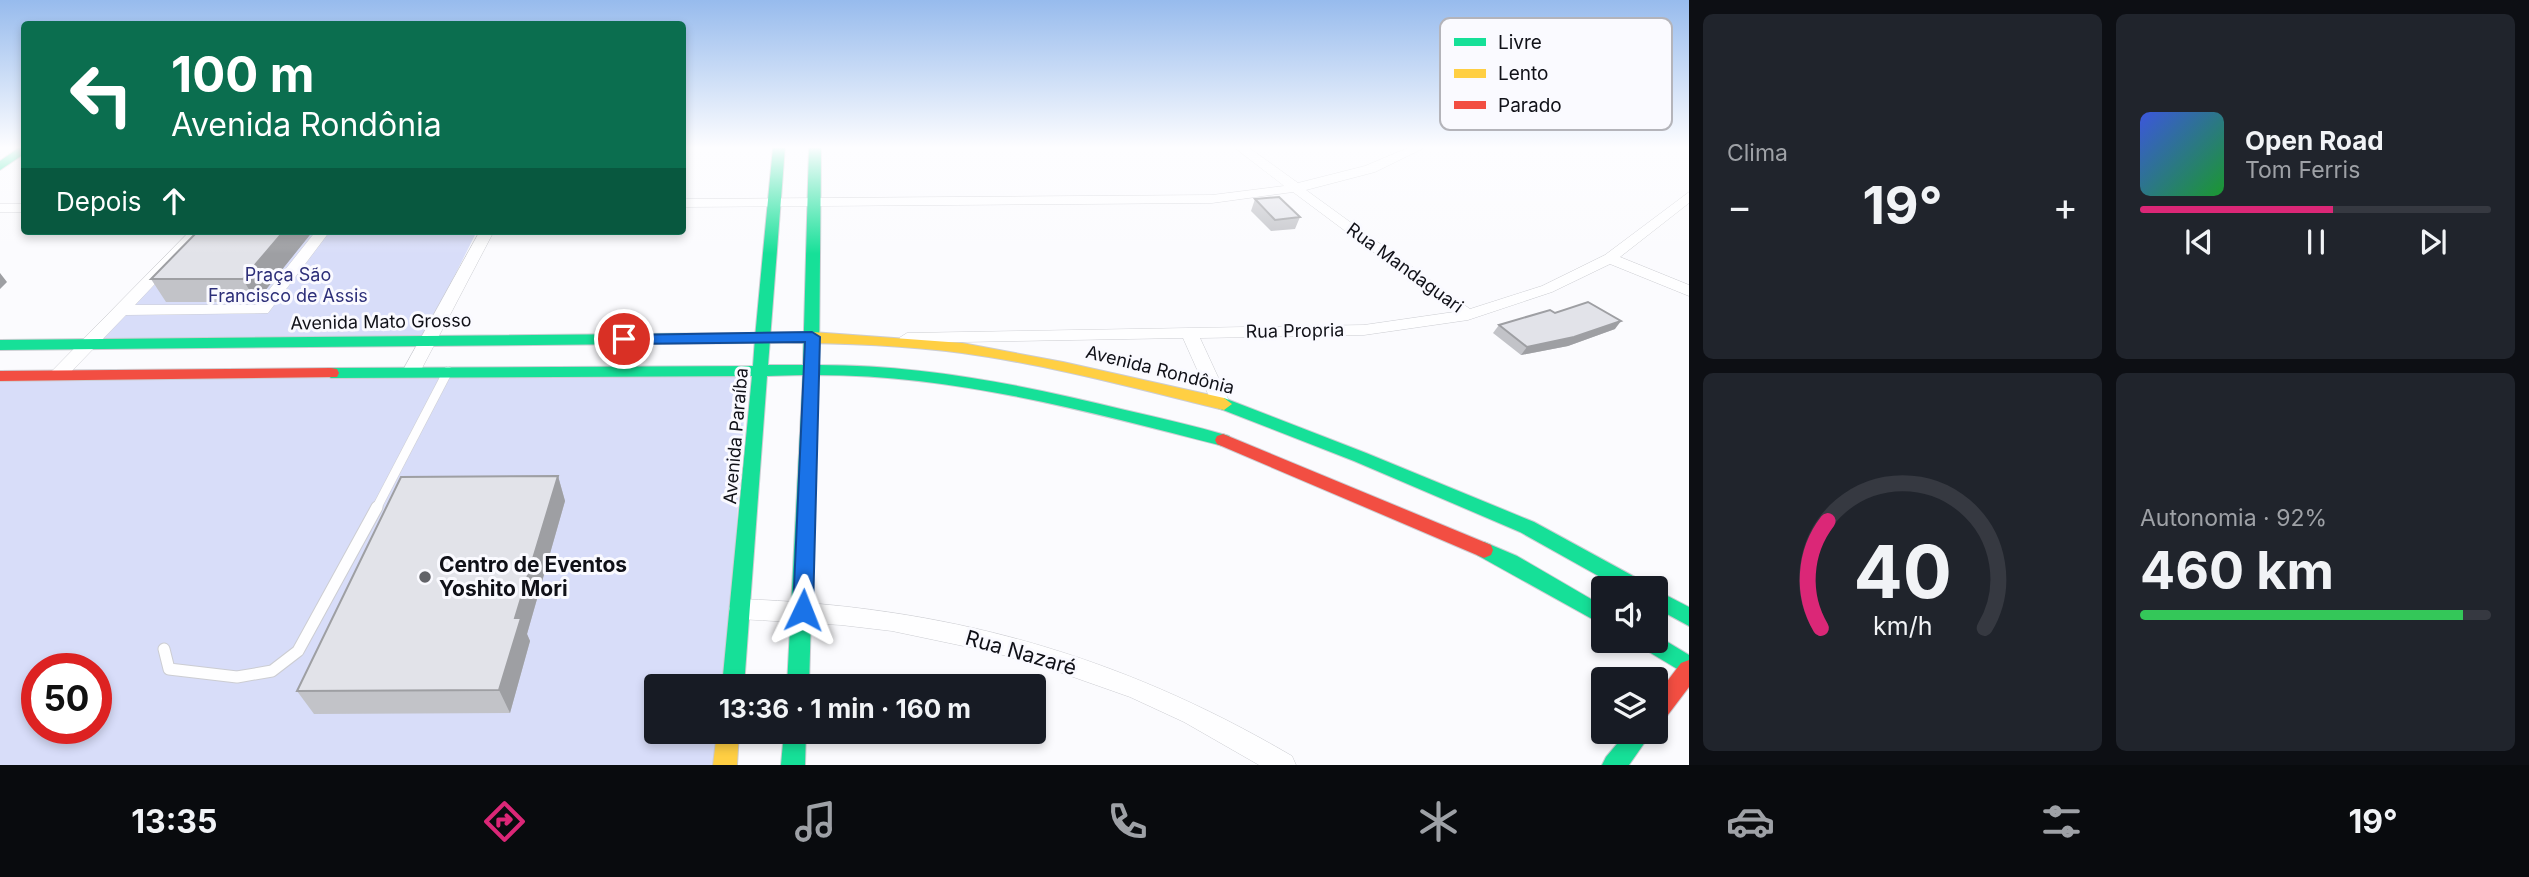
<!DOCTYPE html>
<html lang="pt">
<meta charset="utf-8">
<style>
:root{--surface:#171b24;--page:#20242c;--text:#f1f3f6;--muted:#9ea1a6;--line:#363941;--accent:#db2777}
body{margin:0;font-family:Inter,sans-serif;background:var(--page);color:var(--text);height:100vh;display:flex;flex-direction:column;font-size:26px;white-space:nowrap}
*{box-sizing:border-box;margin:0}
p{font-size:23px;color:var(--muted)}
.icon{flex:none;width:38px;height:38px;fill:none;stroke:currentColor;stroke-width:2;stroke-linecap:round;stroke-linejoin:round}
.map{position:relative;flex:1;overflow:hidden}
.drawer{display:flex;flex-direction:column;gap:14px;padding:14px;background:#0d0f14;width:840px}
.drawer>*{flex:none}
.banner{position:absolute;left:21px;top:21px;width:665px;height:214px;border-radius:7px;box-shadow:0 4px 10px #0003;background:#0b6e4f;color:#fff;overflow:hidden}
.controls{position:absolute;left:1591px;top:576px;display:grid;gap:14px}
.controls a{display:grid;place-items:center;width:77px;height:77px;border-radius:7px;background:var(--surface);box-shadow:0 4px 10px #0003;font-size:35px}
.speed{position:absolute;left:21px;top:653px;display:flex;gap:14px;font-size:35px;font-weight:700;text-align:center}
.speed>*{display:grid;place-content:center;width:91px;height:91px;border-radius:50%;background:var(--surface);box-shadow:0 4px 10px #0003;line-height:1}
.speed .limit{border:10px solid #d22;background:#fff;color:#111}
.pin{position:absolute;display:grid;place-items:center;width:60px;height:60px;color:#fff;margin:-30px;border:4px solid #fff;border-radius:50%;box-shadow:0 2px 7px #0007}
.me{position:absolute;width:77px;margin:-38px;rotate:2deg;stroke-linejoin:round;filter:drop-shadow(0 0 5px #0008)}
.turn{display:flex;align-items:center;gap:24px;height:147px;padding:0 35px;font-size:32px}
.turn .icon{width:91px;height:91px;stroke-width:2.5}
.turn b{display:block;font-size:49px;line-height:60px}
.then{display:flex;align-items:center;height:66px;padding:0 35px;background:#0003;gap:14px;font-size:26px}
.big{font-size:52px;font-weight:700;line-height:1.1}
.drawer .card{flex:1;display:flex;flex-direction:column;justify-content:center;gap:10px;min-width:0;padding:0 24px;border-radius:10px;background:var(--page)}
.drawer .dial{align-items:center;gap:0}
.dial svg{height:182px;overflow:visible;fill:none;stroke:var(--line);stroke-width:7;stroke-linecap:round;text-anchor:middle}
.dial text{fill:var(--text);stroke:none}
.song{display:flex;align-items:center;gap:21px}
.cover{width:84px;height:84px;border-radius:10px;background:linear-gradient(135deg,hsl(230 70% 55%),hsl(130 70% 35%))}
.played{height:7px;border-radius:4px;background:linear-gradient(90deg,var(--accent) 55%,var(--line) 55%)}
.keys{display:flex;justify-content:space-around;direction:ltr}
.heat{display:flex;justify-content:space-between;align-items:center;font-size:38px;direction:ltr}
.charge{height:10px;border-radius:5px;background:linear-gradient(90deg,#34c759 92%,var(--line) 0)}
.drawer .tiles{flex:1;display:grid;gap:14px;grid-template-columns:repeat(2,1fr)}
.trip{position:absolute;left:644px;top:674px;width:402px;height:70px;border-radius:7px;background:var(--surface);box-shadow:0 4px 10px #0003;font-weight:700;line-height:70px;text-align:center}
.tab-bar{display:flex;height:112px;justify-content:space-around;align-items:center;background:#090b0e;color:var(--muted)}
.tab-bar .icon{width:49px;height:49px}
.tab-bar .active{color:var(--accent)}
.tab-bar b{font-size:32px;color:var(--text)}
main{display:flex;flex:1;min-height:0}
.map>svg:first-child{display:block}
.green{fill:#d8ddf9;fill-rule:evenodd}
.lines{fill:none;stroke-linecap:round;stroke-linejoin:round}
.lane-far1-casing{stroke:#cccdd2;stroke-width:10}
.lane-casing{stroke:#cccdd2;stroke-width:13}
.street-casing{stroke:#cccdd2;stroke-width:1}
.fast-casing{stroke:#cccdd2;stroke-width:2}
.slow-casing{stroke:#cccdd2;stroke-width:2}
.jam-casing{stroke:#cccdd2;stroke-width:2}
.lane-far1{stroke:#fefeff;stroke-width:9}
.lane{stroke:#fefeff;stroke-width:11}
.street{fill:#fefeff;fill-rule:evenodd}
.fast{fill:#16e098;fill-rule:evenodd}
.slow{fill:#ffcf43;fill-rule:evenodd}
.jam{fill:#f24e42;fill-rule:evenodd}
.wall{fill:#c2c3c8}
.shaded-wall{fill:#9e9fa3}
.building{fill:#e2e3e9;stroke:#9e9fa3;stroke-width:2}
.route{fill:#1a73e8;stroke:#114b97;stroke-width:2}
.poi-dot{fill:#626368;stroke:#fafaff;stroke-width:2.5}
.labels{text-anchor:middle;stroke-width:6;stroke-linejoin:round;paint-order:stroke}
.street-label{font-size:18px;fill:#101118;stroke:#fafaff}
.park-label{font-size:18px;fill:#2d2f79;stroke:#fafaff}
.near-poi-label{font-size:21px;font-weight:bold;fill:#101118;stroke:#fafaff;text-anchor:start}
.near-street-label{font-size:21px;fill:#101118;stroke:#fafaff}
.key{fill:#fafaff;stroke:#b4b4ba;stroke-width:2}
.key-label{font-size:19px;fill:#101118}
</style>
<main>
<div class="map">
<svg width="1689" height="765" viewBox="0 0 1689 765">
<rect width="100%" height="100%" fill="#fbfbfe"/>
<path class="green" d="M203 231H477L424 337 99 339Z
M747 373 734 566 723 686H656V732H718L714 765H0V381ZM37 668H96V728H37Z"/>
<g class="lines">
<g class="lane-far1-casing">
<path id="lane-far1" d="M376 509 448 371"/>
</g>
<g class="lane-casing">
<path id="lane" d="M164 649 169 669 237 677 272 671 298 651 377 507"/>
</g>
<g class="street-casing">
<path id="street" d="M1234 147H1248L1298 183 1365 166 1410 147H1426L1375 172 1306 190 1470 309 1542 286 1605 255 1689 192V203L1620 257 1689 285V296L1610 264 1552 292 1468 320 1364 335 1200 338 1230 403 1227 407H1215L1212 403 1183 338 907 343 899 338 907 333 1364 325 1454 312 1293 192 1212 203 682 207V199L1212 195 1284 186Z
M0 204H24V212H0Z
M190 231H205L135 305H257L316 231H330L268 313 126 315 64 379H52L49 375 52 371Z
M480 231H494L420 372 417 376H405L402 372Z
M740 599C944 606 1116 653 1292 756L1296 765H1259L1184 722 1130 697 1042 666 992 652 892 631 841 625 740 619 732 616 729 609 732 602Z"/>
</g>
<g class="fast-casing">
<path id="fast" d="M20 147H24V154L0 170V161Z
M773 147H785L768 365H803L809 147H821L819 365C923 365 1024 385 1125 410 1160 418 1195 426 1229 436L1231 440 1229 444 1223 446C1090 412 957 375 818 375L809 686H787L803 375 767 376 744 686H722L752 376 331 378 323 373 331 368 753 366 755 338 748 343 0 350V340L748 333 755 338Z
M1224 398 1366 453 1534 522 1644 582 1647 588H1620L1520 532 1354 461 1218 408 1216 404Z
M1484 542 1517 556 1603 606V625L1477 555 1475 550 1477 545Z
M1656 590 1689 607V626L1656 608Z
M1656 635 1689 655V676L1639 646 1636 640H1656Z
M784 732H806L805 765H781Z
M1627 732H1652L1629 765H1602L1606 757Z"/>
</g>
<g class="slow-casing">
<path id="slow" d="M812 332 962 343 1063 362 1224 398 1232 404 1224 410C1138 389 1050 365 962 353 892 344 819 342 748 343L741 338 748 333Z
M717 732H739L737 765H713Z"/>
</g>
<g class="jam-casing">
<path id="jam" d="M331 368 337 369 339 373 337 377 0 381V371Z
M1223 434 1491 545 1493 550 1491 555 1484 558 1477 555 1217 444 1215 440 1217 436Z
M1689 660V687L1664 720 1656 723V696L1681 663Z"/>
</g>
<use href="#lane-far1" class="lane-far1"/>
<use href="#lane" class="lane"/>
<use href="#street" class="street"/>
<use href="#fast" class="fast"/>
<use href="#slow" class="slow"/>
<use href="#jam" class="jam"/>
</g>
<path class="wall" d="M1255 199 1300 217 1295 229 1271 231 1251 211Z
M313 231 256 302H166L151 279Z
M1555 313 1615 329 1568 346 1521 355 1493 333 1499 325Z
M558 476 565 501 527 634 530 641 510 713 314 714 297 691Z"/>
<path class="shaded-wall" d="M284 231H313L256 302 243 279Z
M0 273 7 282 0 289Z
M1621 321 1615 329 1568 346 1521 355 1527 347Z
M558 476 565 501 527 634 530 641 510 713 499 690 515 618Z"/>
<path class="building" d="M1279 197 1300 217 1275 220 1255 199Z
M198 231H284L243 279H151Z
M1588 302 1621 321 1574 337 1527 347 1499 325 1550 310 1555 313Z
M558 476 515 618H521L499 690 297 691 401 477Z"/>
<linearGradient id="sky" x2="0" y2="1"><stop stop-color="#97bbed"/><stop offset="0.58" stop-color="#fdfdff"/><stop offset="1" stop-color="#fdfdff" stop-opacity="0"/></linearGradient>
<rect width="1689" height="254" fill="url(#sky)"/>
<path class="route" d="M812 332 820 337 813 610 810 616 803 618 796 616 793 610 805 342 624 344 616 339 624 335Z"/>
<circle class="poi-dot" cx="425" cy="577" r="7"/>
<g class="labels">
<g class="street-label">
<text transform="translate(1405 268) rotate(36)" y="6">Rua Mandaguari</text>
<text transform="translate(381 322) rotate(-1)" y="6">Avenida Mato Grosso</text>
<text transform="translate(1295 331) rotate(-1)" y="6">Rua Propria</text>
<text transform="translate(1160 370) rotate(14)" y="6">Avenida Rondônia</text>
<text transform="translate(736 436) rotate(-85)" y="6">Avenida Paraíba</text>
</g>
<g class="park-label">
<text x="288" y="281">Praça São<tspan x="288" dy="21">Francisco de Assis</tspan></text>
</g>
<g class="near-poi-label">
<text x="439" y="572">Centro de Eventos<tspan x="439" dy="24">Yoshito Mori</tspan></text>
</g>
<g class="near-street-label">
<text transform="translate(1021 653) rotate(16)" y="7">Rua Nazaré</text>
</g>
</g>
<rect x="1440" y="18" width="232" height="112" rx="10" class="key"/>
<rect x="1454" y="38" width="32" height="8" fill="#16e098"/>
<rect x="1454" y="69" width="32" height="9" fill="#ffcf43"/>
<rect x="1454" y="101" width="32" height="8" fill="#f24e42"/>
<g class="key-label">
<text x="1498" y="49">Livre</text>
<text x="1498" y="80">Lento</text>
<text x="1498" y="112">Parado</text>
</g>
</svg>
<div class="controls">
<a><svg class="icon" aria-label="sound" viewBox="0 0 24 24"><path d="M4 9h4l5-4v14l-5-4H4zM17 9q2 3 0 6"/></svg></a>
<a><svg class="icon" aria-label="layers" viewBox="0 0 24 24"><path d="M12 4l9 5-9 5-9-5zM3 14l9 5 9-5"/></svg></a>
</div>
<div class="speed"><div class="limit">50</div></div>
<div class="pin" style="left:624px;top:339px;background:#d93025"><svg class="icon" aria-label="arrive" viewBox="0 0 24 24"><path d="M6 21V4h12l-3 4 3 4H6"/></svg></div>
<svg class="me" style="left:803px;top:610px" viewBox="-20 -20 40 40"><path d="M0-17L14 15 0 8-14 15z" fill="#1a73e8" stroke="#fff" stroke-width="4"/></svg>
<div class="trip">13:36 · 1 min · 160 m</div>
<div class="banner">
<div class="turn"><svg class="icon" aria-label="left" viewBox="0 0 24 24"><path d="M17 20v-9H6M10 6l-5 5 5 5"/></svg><div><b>100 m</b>Avenida Rondônia</div></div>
<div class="then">Depois<svg class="icon" aria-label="ahead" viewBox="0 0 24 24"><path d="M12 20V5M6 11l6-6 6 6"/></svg></div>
</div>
</div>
<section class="drawer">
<div class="tiles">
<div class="card"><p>Clima</p>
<div class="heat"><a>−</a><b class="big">19°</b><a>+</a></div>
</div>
<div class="card">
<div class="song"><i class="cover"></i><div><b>Open Road</b><p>Tom Ferris</p></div></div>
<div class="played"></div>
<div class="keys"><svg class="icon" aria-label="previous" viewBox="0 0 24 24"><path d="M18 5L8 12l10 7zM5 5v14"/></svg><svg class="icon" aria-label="pause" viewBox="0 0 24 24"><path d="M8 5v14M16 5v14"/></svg><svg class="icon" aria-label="next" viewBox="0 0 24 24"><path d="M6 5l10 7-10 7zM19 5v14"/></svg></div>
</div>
<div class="card dial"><svg viewBox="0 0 100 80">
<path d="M14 69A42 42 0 1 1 86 69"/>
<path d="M14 69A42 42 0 0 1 17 22" stroke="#db2777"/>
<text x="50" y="56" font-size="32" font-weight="700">40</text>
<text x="50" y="72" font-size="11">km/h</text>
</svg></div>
<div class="card"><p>Autonomia · 92%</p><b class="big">460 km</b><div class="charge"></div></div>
</div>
</section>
</main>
<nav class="tab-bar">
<b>13:35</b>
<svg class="icon active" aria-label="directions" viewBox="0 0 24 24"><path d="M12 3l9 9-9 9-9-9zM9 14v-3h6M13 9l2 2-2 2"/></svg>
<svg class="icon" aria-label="music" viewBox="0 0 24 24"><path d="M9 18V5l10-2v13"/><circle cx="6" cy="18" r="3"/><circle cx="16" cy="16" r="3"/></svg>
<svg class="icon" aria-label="phone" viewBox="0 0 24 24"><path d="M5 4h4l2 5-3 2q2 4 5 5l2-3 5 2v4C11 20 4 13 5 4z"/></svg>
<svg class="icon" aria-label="climate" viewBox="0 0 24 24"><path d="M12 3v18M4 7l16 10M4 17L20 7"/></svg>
<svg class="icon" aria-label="car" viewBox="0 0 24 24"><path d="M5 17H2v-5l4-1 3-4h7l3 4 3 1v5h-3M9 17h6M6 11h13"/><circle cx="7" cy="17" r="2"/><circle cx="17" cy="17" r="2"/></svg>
<svg class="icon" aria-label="filters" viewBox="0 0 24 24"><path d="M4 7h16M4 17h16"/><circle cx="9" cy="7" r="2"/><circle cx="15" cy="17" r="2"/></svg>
<b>19°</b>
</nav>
